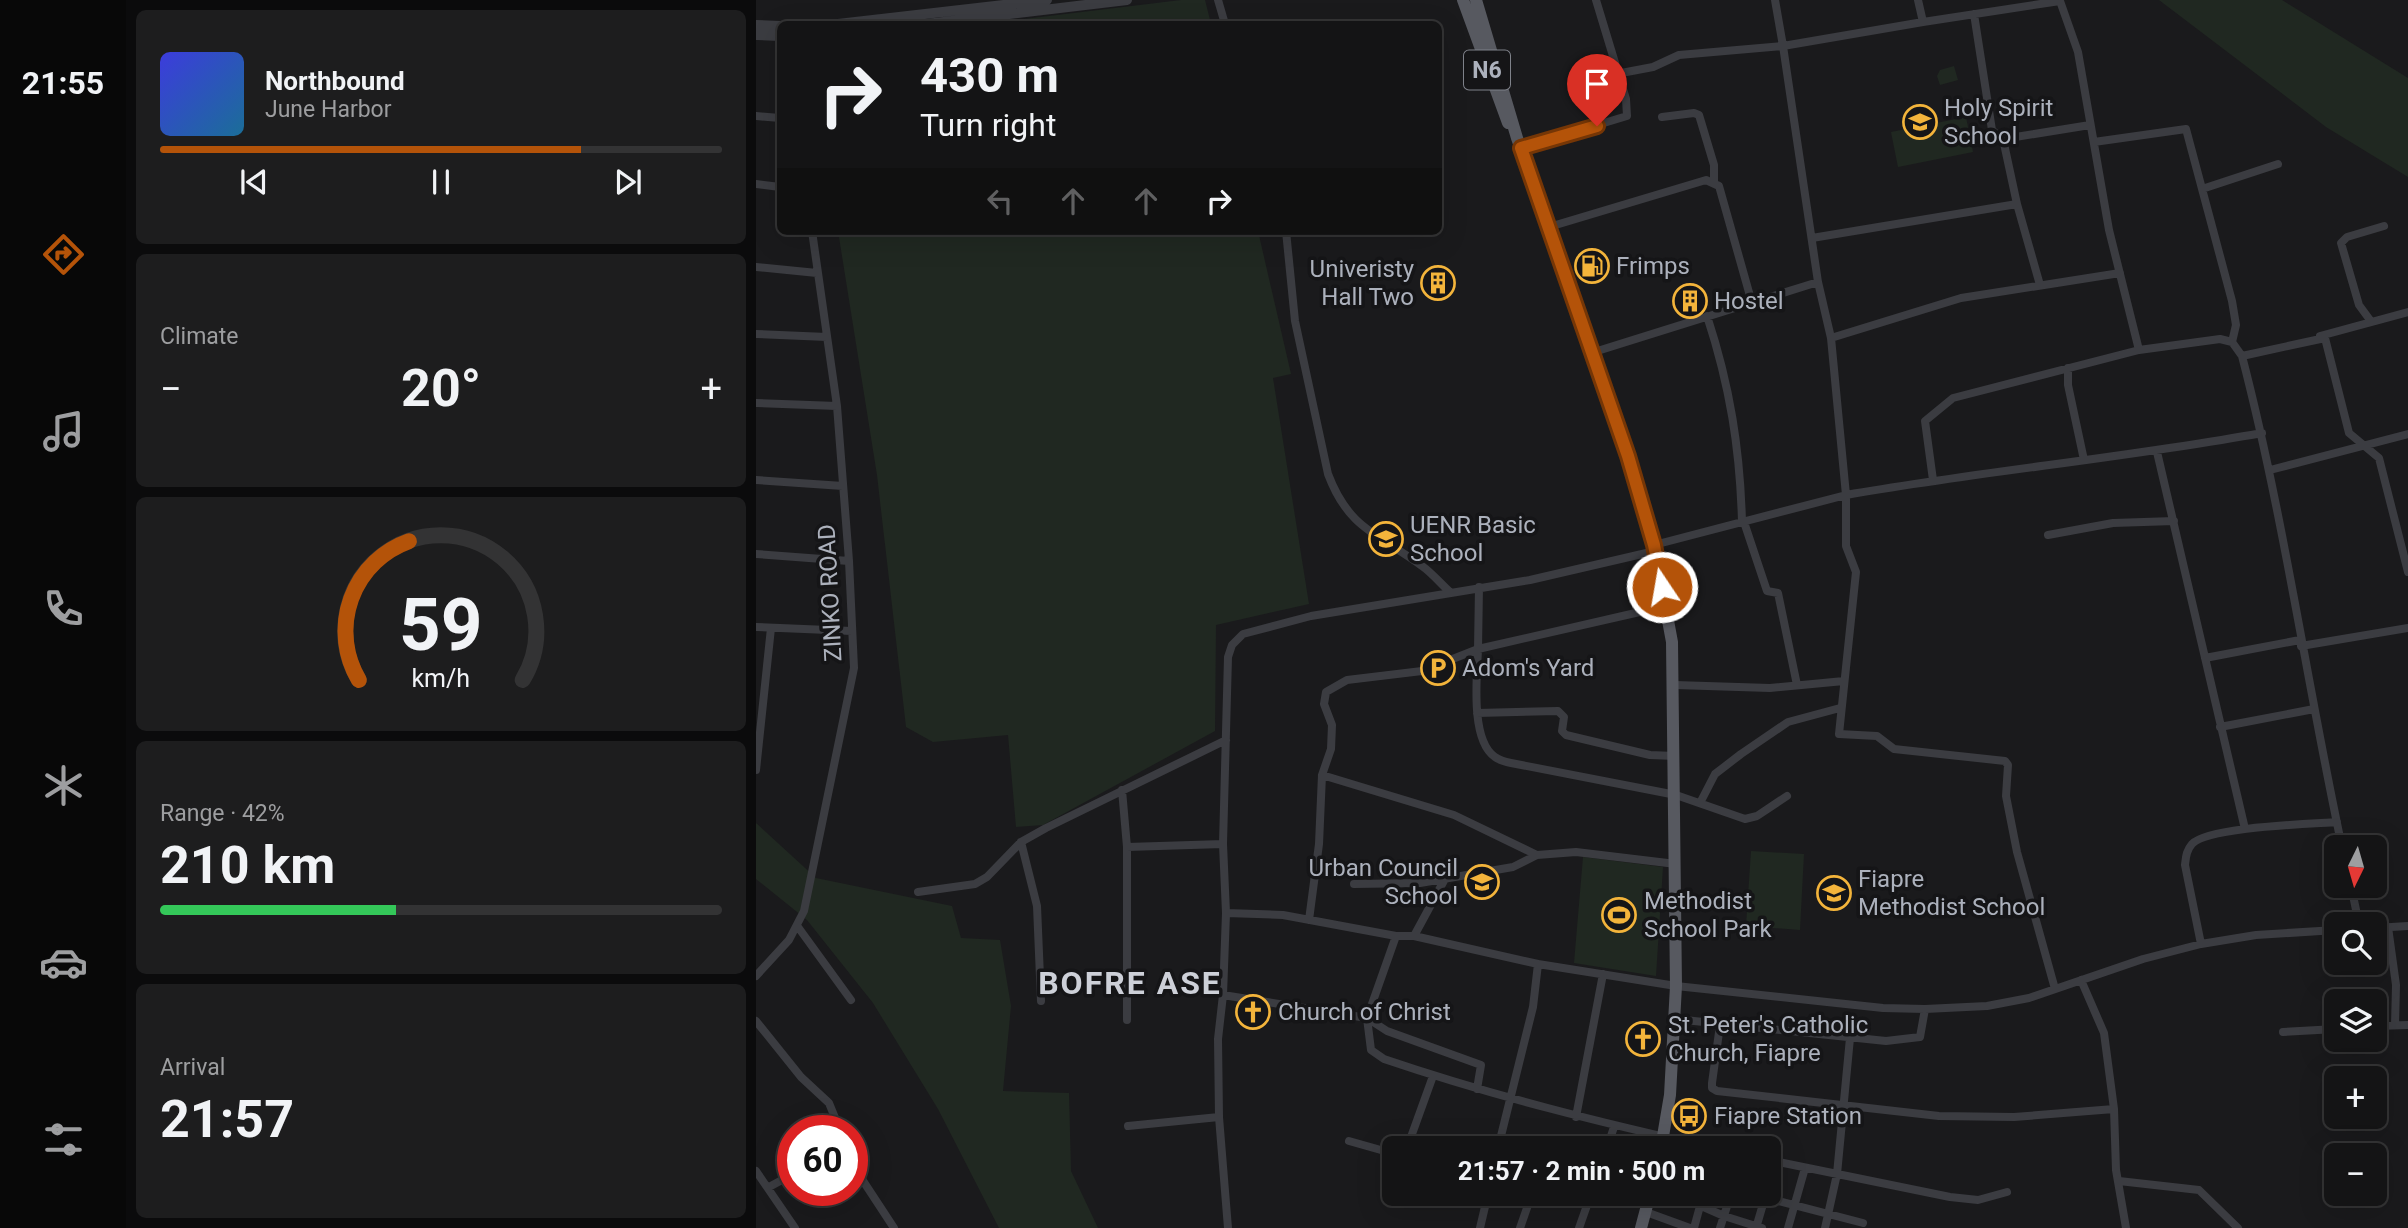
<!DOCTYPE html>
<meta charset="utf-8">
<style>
:root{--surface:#141415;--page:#1d1d1e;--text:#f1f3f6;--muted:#9d9ea0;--line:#333334;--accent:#b45309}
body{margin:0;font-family:Roboto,sans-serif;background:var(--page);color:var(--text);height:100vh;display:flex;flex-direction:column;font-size:26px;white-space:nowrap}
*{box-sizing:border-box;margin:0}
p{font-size:23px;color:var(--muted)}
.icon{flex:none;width:38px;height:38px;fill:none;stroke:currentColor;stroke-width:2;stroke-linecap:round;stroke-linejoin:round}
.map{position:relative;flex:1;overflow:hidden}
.sheet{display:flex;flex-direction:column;gap:10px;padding:10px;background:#0b0b0c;width:630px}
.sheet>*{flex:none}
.top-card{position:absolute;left:21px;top:21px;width:665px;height:214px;border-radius:10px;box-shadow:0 7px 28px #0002,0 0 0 2px var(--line);background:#141415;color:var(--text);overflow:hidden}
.needle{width:46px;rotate:185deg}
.tools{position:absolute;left:1568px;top:835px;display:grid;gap:14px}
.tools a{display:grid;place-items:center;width:63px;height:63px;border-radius:10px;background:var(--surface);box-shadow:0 7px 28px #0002,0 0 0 2px var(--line);font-size:35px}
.speed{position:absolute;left:21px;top:1115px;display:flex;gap:14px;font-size:35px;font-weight:700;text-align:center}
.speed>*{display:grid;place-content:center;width:91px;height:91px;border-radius:50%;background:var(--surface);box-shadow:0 7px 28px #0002,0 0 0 2px var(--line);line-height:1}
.speed .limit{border:10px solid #d22;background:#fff;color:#111}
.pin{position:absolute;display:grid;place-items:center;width:60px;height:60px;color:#fff;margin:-72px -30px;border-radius:50% 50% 50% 0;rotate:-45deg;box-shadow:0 0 7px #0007}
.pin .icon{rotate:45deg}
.me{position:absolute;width:77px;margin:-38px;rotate:348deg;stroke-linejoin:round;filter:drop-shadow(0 0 5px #0008)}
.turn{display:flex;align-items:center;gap:24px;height:147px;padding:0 28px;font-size:32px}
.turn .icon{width:91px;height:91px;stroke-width:2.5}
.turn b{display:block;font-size:49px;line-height:60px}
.lanes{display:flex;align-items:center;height:66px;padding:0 28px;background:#0003;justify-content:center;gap:35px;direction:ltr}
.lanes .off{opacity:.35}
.big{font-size:52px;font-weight:700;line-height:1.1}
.sheet .tile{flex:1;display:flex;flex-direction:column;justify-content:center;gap:10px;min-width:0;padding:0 24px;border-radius:10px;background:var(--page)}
.sheet .dial{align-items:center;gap:0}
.dial svg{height:182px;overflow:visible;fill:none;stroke:var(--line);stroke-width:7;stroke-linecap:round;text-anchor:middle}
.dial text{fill:var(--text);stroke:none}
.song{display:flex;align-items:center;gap:21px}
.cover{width:84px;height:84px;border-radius:10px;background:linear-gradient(135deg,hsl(240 70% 55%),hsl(200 70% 35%))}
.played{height:7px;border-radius:4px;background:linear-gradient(90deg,var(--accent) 75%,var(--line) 75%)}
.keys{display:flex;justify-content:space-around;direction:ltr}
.heat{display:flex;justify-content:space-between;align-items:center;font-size:38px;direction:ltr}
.charge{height:10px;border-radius:5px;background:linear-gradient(90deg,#34c759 42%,var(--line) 0)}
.trip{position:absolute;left:626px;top:1136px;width:399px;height:70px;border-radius:10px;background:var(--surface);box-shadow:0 7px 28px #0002,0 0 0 2px var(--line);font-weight:700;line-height:70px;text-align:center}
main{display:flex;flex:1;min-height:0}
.tab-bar{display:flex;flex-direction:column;width:126px;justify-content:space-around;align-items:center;background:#080808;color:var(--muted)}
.tab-bar .icon{width:49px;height:49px}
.tab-bar .active{color:var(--accent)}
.tab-bar b{font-size:32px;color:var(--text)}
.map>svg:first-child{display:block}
.green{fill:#202821}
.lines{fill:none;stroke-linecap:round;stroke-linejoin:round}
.minor{stroke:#3b3c41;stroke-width:8}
.tertiary{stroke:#3b3c41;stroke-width:10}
.primary{stroke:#575960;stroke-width:12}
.route-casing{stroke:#753606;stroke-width:18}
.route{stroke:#b45309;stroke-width:12}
.labels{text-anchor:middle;stroke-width:7;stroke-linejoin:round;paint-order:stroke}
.shield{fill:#151517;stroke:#7f828a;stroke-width:2}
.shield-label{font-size:23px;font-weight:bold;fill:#acb1bc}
.poi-label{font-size:24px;fill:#acb1bc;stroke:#151517;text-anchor:start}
.street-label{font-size:24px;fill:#acb1bc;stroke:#151517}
.district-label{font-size:32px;font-weight:bold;letter-spacing:2px;fill:#cdd0d8;stroke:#151517}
</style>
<main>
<nav class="tab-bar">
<b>21:55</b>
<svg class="icon active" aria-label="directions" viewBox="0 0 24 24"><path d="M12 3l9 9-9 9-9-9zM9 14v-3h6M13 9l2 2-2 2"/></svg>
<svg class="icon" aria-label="music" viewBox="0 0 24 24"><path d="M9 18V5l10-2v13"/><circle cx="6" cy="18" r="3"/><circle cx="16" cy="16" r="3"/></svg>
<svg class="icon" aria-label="phone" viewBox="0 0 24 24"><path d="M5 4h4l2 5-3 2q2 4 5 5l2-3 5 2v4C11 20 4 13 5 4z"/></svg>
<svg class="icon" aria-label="climate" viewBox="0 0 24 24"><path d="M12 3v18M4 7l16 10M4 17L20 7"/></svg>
<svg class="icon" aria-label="car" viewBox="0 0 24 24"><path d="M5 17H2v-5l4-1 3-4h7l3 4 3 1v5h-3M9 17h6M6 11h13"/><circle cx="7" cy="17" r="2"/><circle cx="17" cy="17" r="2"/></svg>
<svg class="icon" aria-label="filters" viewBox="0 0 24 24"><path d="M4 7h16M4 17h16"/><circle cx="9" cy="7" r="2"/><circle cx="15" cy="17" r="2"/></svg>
</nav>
<section class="sheet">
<div class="tile">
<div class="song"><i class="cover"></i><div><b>Northbound</b><p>June Harbor</p></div></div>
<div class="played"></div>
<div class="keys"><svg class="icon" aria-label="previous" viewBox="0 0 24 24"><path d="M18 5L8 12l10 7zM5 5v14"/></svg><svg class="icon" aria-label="pause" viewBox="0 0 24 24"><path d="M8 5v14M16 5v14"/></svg><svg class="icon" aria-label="next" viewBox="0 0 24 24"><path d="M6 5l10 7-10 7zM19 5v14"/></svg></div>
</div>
<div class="tile"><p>Climate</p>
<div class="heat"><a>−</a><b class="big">20°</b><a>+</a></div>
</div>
<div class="tile dial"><svg viewBox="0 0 100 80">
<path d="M14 69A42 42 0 1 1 86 69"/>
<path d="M14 69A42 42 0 0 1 36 8" stroke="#b45309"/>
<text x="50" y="56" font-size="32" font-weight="700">59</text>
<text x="50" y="72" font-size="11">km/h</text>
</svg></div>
<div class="tile"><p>Range · 42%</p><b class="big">210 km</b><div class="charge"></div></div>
<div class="tile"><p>Arrival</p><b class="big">21:57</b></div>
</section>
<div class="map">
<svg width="1652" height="1228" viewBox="0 0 1652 1228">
<rect width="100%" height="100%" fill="#1a1a1c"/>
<path class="green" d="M425 0H449L455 24H228Z
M1403 0H1526L1652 78V177L1570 127Z
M1198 66 1202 80 1184 85 1181 76 1184 70Z
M1210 117 1217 152 1142 167 1135 132Z
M82 231H502L535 374 517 378 553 604 460 625 459 731 287 825 260 827 252 735 177 742 150 727 121 475Z
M0 823 60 878 196 906 205 938 244 940 255 1006 247 1091 313 1093 315 1171 342 1228H243L182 1109 117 1003 51 920 0 879Z
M995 851 1048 854 1044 930 990 926Z
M827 857 907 867 900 976 818 963Z"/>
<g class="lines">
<path class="minor" d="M462 0 469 24
M1019 0 1027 46 1167 22 1162 0
M1218 14 1236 130 1247 139 1261 204 1284 285
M1167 22 1304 1 1322 52 1353 230 1383 350 1464 339 1476 342 1486 356C1528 518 1551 684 1586 847
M860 74 897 67 923 55 1027 46 1062 282 1075 338 1090 495 898 545
M0 116 24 118
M906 117 938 113 943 115 958 165V181
M1247 139 1334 125
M1338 142 1430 129 1476 301 1480 325 1476 342
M765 148 871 116 870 99 840 0
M0 184 24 187
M1446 189 1522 164
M793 227 950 180 963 186 996 303
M530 231 539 321 572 474C593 530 623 534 666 566 676 573 685 584 694 592
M1056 238 1261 204
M0 267 61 273
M951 316C974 386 984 449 986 522
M1614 320 1603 305 1585 243 1591 237 1628 226
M0 334 71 337
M1564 336 1652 312
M1075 338 1205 298 1364 273
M835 353 1062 282
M1486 356 1569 338 1593 433 1623 458 1652 572
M1312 368V385L1328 460
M0 403 81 406
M1401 452 1489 829
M1514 470 1652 434
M0 480 87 486
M1177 480 1169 421 1197 398 1383 350
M988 522 1011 591 1022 593 1041 685
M1292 535 1357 523 1418 521
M0 554 93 561
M910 606 722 649C721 676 714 740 739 757 743 760 750 762 755 763L920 795 989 819 1001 816 1031 796
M0 627 96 631
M1545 646 1652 628
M1449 658 1544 640
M919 685 1014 688 1088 681
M721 713 802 711 808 717 806 731 810 735 894 755 919 756
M1464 727 1558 709
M0 770 15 628
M566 775 698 815 781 855
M366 790 371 847
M944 803 959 774 985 754 1032 722 1084 708
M265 842 281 906 285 1001
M598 884 664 883 757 867 781 855 820 852 920 864
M1595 886 1603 924
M162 892 219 884 231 877 265 842 290 828 470 740
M470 913 527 915 640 936H658L782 964
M553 920 563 844 566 775 575 749 576 725 568 704 570 692 591 680 666 671 722 649 723 587
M42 927 95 1000
M1632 927 1640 985 1639 1025
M1619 928 1652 926
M640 936 611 1018 615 1050 628 1059C737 1096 846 1123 958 1148
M658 936 690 877
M1445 944 1429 865C1430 857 1430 851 1436 844 1451 827 1554 824 1581 822
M0 976 33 940 48 911 98 668 93 561 81 406 56 231
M1325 980 1348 1033 1358 1109 1360 1170 1370 1228
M1299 989 1261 852 1250 796 1252 765 1249 761 1138 749 1121 736 1083 734 1100 572 1090 546V495C1228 471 1368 458 1506 433
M467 995 470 913 467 844
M919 1019 1130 1041 1164 1037 1169 1009
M371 1020V847L467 844 472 657 476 645 487 634 555 616 774 580 899 551
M0 1021 45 1077 73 1103 84 1130
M964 1025 956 1083V1088L961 1091 1183 1116 1258 1117 1358 1109
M1619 1026 1652 1025
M1527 1032 1580 1029
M463 1117 472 1228
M820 1117 847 974
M372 1126 463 1117 462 1039 467 995 611 1018 631 1031 725 1065 721 1089
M593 1141 639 1154
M651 1148 677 1076
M742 1148 777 1007 782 964 920 986 1127 1008 1169 1009 1231 1006 1273 998 1387 959 1445 944 1500 935 1580 930
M851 1148 858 1127
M1013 1160 1194 1197 1222 1200 1251 1192
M96 1164 138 1228
M0 1171 39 1228
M1363 1181 1443 1190 1482 1228
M1013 1186 1022 1162
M13 1187 37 1174
M758 1194 766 1196 772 1205 764 1228
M918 1194 968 1216 1006 1228
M995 1194 1107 1223
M639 1196 640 1194
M890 1212 934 1228
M724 1228 732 1194
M823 1228 835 1194
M938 1228 944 1206
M964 1228 975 1194
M1000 1228 1010 1194
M1032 1228 1049 1168
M1069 1228 1081 1174 1094 1038"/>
<path class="tertiary" d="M82 24 291 0
M171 24 371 0
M0 25 24 26
M0 35 24 36"/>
<path class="primary" d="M707 0 752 123
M720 0 761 138 872 456 898 545 916 642 920 986 914 1095 905 1148
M885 1228 894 1194"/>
</g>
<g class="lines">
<g class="route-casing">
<path id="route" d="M841 126 765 148 872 456 898 545 906 587"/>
</g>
<use href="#route" class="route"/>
</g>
<defs>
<g id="school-ring" transform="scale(1.75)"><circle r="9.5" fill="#151517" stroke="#f3b43b" stroke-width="1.5"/><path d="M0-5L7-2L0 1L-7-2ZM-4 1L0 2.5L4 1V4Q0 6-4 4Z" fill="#f3b43b"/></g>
<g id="fuel-ring" transform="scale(1.75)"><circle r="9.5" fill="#151517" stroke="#f3b43b" stroke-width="1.5"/><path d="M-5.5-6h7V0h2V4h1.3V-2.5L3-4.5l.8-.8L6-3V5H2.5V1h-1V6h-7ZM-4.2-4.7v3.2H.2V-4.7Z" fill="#f3b43b"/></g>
<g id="building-ring" transform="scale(1.75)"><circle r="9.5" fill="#151517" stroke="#f3b43b" stroke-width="1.5"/><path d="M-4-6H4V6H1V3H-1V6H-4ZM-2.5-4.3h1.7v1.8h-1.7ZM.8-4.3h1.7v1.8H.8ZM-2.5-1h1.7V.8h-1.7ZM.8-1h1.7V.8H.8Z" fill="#f3b43b"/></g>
<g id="parking-ring" transform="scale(1.75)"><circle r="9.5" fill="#151517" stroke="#f3b43b" stroke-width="1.5"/><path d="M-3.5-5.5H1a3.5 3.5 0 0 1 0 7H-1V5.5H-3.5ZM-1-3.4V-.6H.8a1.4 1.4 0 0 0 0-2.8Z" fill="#f3b43b"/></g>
<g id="stadium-ring" transform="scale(1.75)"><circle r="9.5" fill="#151517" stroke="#f3b43b" stroke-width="1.5"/><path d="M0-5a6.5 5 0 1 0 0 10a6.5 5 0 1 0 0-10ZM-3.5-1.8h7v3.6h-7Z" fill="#f3b43b"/></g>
<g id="church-ring" transform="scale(1.75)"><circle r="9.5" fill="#151517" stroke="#f3b43b" stroke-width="1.5"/><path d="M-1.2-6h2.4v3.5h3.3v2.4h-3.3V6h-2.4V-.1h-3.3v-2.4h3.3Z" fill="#f3b43b"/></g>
<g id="bus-ring" transform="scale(1.75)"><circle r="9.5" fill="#151517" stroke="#f3b43b" stroke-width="1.5"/><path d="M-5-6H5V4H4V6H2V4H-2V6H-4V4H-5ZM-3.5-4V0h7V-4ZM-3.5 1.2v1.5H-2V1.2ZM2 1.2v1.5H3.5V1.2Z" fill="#f3b43b"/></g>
</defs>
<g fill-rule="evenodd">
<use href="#school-ring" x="1164" y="122"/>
<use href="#fuel-ring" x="836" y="266"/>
<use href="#building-ring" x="682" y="283"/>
<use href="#building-ring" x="934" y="301"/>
<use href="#school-ring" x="630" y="539"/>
<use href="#parking-ring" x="682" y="668"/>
<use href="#school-ring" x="726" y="882"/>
<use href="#school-ring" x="1078" y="893"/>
<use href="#stadium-ring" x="863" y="915"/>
<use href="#church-ring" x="497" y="1012"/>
<use href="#church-ring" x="887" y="1039"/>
<use href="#bus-ring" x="933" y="1116"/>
</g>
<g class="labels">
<rect class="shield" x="708" y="50.5" width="46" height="39" rx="5"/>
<g class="shield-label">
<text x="731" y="78">N6</text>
</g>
<g class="poi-label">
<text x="1188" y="116">Holy Spirit<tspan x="1188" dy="28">School</tspan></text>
<text x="860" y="274">Frimps</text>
<text x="658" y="277" text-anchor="end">Univeristy<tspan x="658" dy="28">Hall Two</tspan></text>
<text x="958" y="309">Hostel</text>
<text x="654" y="533">UENR Basic<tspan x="654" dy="28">School</tspan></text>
<text x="706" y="676">Adom's Yard</text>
<text x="702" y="876" text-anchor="end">Urban Council<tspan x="702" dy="28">School</tspan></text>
<text x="1102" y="887">Fiapre<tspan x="1102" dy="28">Methodist School</tspan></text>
<text x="888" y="909">Methodist<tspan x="888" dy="28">School Park</tspan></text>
<text x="522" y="1020">Church of Christ</text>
<text x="912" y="1033">St. Peter's Catholic<tspan x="912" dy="28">Church, Fiapre</tspan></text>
<text x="958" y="1124">Fiapre Station</text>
</g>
<g class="street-label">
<text transform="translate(74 593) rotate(-93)" y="8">ZINKO ROAD</text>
</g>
<g class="district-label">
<text x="374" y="994">BOFRE ASE</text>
</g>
</g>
</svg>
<div class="tools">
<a><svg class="needle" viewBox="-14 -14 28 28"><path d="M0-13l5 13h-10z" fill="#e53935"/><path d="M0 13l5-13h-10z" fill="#9d9ea0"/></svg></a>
<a><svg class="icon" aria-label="search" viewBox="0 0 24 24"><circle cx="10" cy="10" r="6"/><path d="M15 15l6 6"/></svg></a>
<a><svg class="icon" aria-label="layers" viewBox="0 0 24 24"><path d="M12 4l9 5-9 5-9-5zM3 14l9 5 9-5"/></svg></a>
<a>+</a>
<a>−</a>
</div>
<div class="speed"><div class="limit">60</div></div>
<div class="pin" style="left:841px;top:126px;background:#d93025"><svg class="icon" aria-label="arrive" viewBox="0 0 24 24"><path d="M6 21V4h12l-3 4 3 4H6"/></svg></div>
<svg class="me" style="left:906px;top:587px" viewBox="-20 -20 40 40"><circle r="17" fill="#b45309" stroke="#fff" stroke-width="3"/><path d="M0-11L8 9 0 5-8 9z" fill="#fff"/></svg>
<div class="trip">21:57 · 2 min · 500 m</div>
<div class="top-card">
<div class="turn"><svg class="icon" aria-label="right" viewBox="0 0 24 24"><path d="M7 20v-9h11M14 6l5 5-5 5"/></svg><div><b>430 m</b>Turn right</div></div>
<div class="lanes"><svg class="icon off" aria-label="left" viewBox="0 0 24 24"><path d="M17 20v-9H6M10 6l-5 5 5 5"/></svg><svg class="icon off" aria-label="ahead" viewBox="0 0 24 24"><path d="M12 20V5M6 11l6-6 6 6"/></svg><svg class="icon off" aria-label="ahead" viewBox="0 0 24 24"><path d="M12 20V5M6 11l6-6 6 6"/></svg><svg class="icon" aria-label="right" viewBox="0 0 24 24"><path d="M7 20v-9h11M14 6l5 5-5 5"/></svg></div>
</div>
</div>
</main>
